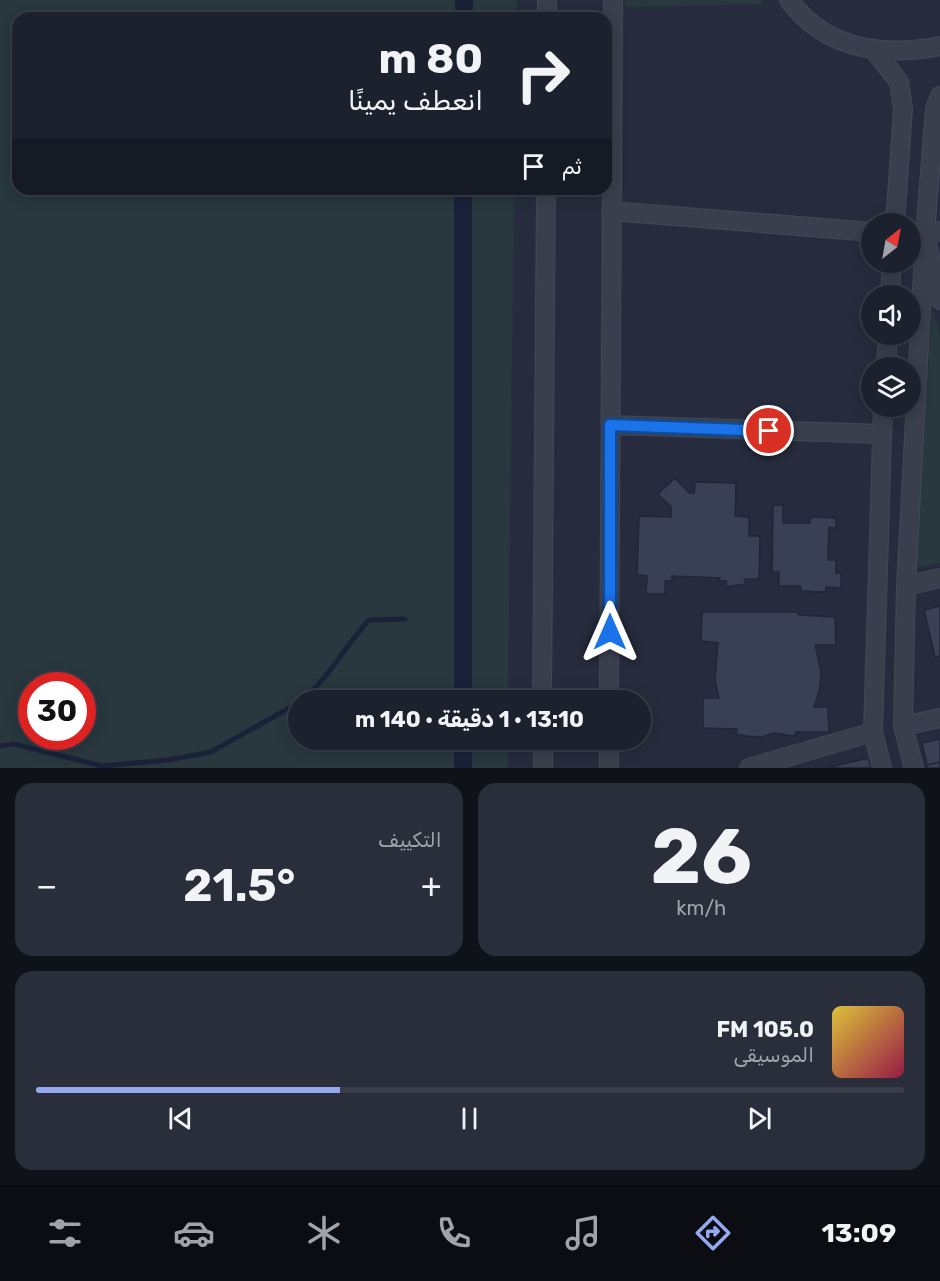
<!DOCTYPE html>
<html lang="ar">
<meta charset="utf-8">
<style>
:root{--surface:#1c212e;--page:#292e3a;--text:#f1f3f6;--muted:#a0a3aa;--line:#3a3e4a;--accent:#93a8f0}
body{margin:0;font-family:Rubik,Cairo,sans-serif;background:var(--page);color:var(--text);direction:rtl;height:100vh;display:flex;flex-direction:column;font-size:22px;white-space:nowrap}
*{box-sizing:border-box;margin:0}
p{font-size:20px;color:var(--muted)}
.icon{flex:none;width:33px;height:33px;fill:none;stroke:currentColor;stroke-width:2;stroke-linecap:round;stroke-linejoin:round}
.map{position:relative;height:768px;overflow:hidden;direction:ltr}
.side{display:flex;flex-direction:column;gap:15px;padding:15px;background:#0f1219;flex:1}
.side>*{flex:none}
.guide{position:absolute;left:12px;top:12px;width:600px;height:183px;border-radius:18px;box-shadow:0 3px 15px #0003,0 0 0 2px var(--line);direction:rtl;background:#1c212e;color:var(--text);overflow:hidden}
.needle{width:39px;rotate:31deg}
.tools{position:absolute;left:861px;top:213px;display:grid;gap:12px}
.tools a{display:grid;place-items:center;width:60px;height:60px;border-radius:50%;background:var(--surface);box-shadow:0 3px 15px #0003,0 0 0 2px var(--line);font-size:30px}
.speed{position:absolute;left:18px;top:672px;display:flex;gap:12px;font-size:30px;font-weight:700;text-align:center}
.speed>*{display:grid;place-content:center;width:78px;height:78px;border-radius:50%;background:var(--surface);box-shadow:0 3px 15px #0003,0 0 0 2px var(--line);line-height:1}
.speed .limit{border:9px solid #d22;background:#fff;color:#111}
.pin{position:absolute;display:grid;place-items:center;width:51px;height:51px;color:#fff;margin:-26px;border:3px solid #fff;border-radius:50%;box-shadow:0 2px 6px #0007}
.me{position:absolute;width:66px;margin:-33px;rotate:0deg;stroke-linejoin:round;filter:drop-shadow(0 0 4px #0008)}
.turn{display:flex;align-items:center;gap:21px;height:126px;padding:0 30px;font-size:27px}
.turn .icon{width:78px;height:78px;stroke-width:2.5}
.turn b{display:block;font-size:42px;line-height:51px}
.then{display:flex;align-items:center;height:57px;padding:0 30px;background:#0003;gap:12px;font-size:22px}
.big{font-size:45px;font-weight:700;line-height:1.1}
.side .widget{flex:1;display:flex;flex-direction:column;justify-content:center;gap:9px;min-width:0;padding:0 21px;border-radius:18px;background:var(--page)}
.side .dial{align-items:center;gap:0}
.dial b{font-size:78px;line-height:1}
.song{display:flex;align-items:center;gap:18px}
.cover{width:72px;height:72px;border-radius:9px;background:linear-gradient(135deg,hsl(50 70% 55%),hsl(340 70% 35%))}
.played{height:6px;border-radius:3px;background:linear-gradient(90deg,var(--accent) 35%,var(--line) 35%)}
.keys{display:flex;justify-content:space-around;direction:ltr}
.heat{display:flex;justify-content:space-between;align-items:center;font-size:33px;direction:ltr}
.side .tiles{flex:1;display:grid;gap:15px;grid-template-columns:1fr 1fr}
.widget:last-child{grid-column:span 2}
.trip{position:absolute;left:288px;top:690px;width:363px;height:60px;border-radius:30px;background:var(--surface);box-shadow:0 3px 15px #0003,0 0 0 2px var(--line);font-weight:700;line-height:60px;text-align:center;direction:rtl}
.tabs{display:flex;height:96px;justify-content:space-around;align-items:center;background:#0b0d12;color:var(--muted)}
.tabs .icon{width:42px;height:42px}
.tabs .on{color:var(--accent)}
.tabs b{font-size:27px;color:var(--text)}
.map>svg:first-child{display:block}
.green{fill:#28383e;fill-rule:evenodd}
.lines{fill:none;stroke-linecap:round;stroke-linejoin:round}
.stream{stroke:#1a223a;stroke-width:5}
.canal{stroke:#1a223a;stroke-width:18}
.building{fill:#394053;stroke:#212634;stroke-width:1.5}
.minor-casing{stroke:#434856;stroke-width:20}
.minor{stroke:#3a3f4d;stroke-width:18}
.route-casing{stroke:#114b97;stroke-width:15}
.route{stroke:#1a73e8;stroke-width:10}
</style>
<div class="map">
<svg width="940" height="768" viewBox="0 0 940 768">
<rect width="100%" height="100%" fill="#262c3d"/>
<path class="green" d="M0 0H517L516 18H18V189H514L508 700H298V740H508V768H0ZM32 686H82V736H32Z
M625 0H761L763 4 626 7Z
M932 307 940 337V563L916 568Z"/>
<g class="lines">
<path class="stream" d="M302 700C329 678 345 646 369 620L405 619
M0 746 14 744 102 766 168 760 211 752 298 703"/>
<path class="canal" d="M464 18V0
M463 700V189
M463 768V740"/>
</g>
<path class="building" d="M675 478 689 493H694L695 482 736 483 735 516 749 517V536H760L759 579H745V584L726 587V581H718L720 578 672 576V581H665V594H646L647 576 637 575 639 516 671 517V507L658 494Z
M773 505H783V523H810V517L836 518V528L829 527 828 560H836V573H841V588L826 587V592L802 591 800 586H779V572H772Z
M940 606V656L935 657 924 610Z
M702 612H797L799 615 835 617 836 645H815L821 671 820 688 814 707H828L829 732H796L794 736 774 733 761 737 747 736 736 734 737 729 703 728V698H719L715 680 718 643 701 641Z
M940 739V762L927 765 922 743Z
M868 758 871 768H826Z
M940 762V768H928L927 765Z"/>
<g class="lines">
<g class="minor-casing">
<path id="minor" d="M789 0C826 50 883 57 940 46
M547 18V0
M874 50 899 82 903 109 895 224
M611 211 872 232
M940 231 925 234 940 300
M890 296 892 262
M886 368 888 334
M611 425 882 434
M906 586 940 578
M542 700 546 189
M609 700 613 0
M903 726 940 718
M543 740V768
M609 768V740
M749 768 873 732
M882 768 873 732 883 406
M914 768 903 726 906 586 925 234 935 109 940 96"/>
</g>
<use href="#minor" class="minor"/>
</g>
<g class="lines">
<g class="route-casing">
<path id="route" d="M610 632V425L769 431"/>
</g>
<use href="#route" class="route"/>
</g>
</svg>
<div class="tools">
<a><svg class="needle" viewBox="-14 -14 28 28"><path d="M0-13l5 13h-10z" fill="#e53935"/><path d="M0 13l5-13h-10z" fill="#a0a3aa"/></svg></a>
<a><svg class="icon" aria-label="sound" viewBox="0 0 24 24"><path d="M4 9h4l5-4v14l-5-4H4zM17 9q2 3 0 6"/></svg></a>
<a><svg class="icon" aria-label="layers" viewBox="0 0 24 24"><path d="M12 4l9 5-9 5-9-5zM3 14l9 5 9-5"/></svg></a>
</div>
<div class="speed"><div class="limit">30</div></div>
<div class="pin" style="left:769px;top:431px;background:#d93025"><svg class="icon" aria-label="arrive" viewBox="0 0 24 24"><path d="M6 21V4h12l-3 4 3 4H6"/></svg></div>
<svg class="me" style="left:610px;top:632px" viewBox="-20 -20 40 40"><path d="M0-17L14 15 0 8-14 15z" fill="#1a73e8" stroke="#fff" stroke-width="4"/></svg>
<div class="trip">13:10 · 1 دقيقة · 140 m</div>
<div class="guide">
<div class="turn"><svg class="icon" aria-label="right" viewBox="0 0 24 24"><path d="M7 20v-9h11M14 6l5 5-5 5"/></svg><div><b>80 m</b>انعطف يمينًا</div></div>
<div class="then">ثم<svg class="icon" aria-label="arrive" viewBox="0 0 24 24"><path d="M6 21V4h12l-3 4 3 4H6"/></svg></div>
</div>
</div>
<section class="side">
<div class="tiles">
<div class="widget dial"><b>26</b><p>km/h</p></div>
<div class="widget"><p>التكييف</p>
<div class="heat"><a>−</a><b class="big">21.5°</b><a>+</a></div>
</div>
<div class="widget">
<div class="song"><i class="cover"></i><div><b>105.0 FM</b><p>الموسيقى</p></div></div>
<div class="played"></div>
<div class="keys"><svg class="icon" aria-label="previous" viewBox="0 0 24 24"><path d="M18 5L8 12l10 7zM5 5v14"/></svg><svg class="icon" aria-label="pause" viewBox="0 0 24 24"><path d="M8 5v14M16 5v14"/></svg><svg class="icon" aria-label="next" viewBox="0 0 24 24"><path d="M6 5l10 7-10 7zM19 5v14"/></svg></div>
</div>
</div>
</section>
<nav class="tabs">
<b>13:09</b>
<svg class="icon on" aria-label="directions" viewBox="0 0 24 24"><path d="M12 3l9 9-9 9-9-9zM9 14v-3h6M13 9l2 2-2 2"/></svg>
<svg class="icon" aria-label="music" viewBox="0 0 24 24"><path d="M9 18V5l10-2v13"/><circle cx="6" cy="18" r="3"/><circle cx="16" cy="16" r="3"/></svg>
<svg class="icon" aria-label="phone" viewBox="0 0 24 24"><path d="M5 4h4l2 5-3 2q2 4 5 5l2-3 5 2v4C11 20 4 13 5 4z"/></svg>
<svg class="icon" aria-label="climate" viewBox="0 0 24 24"><path d="M12 3v18M4 7l16 10M4 17L20 7"/></svg>
<svg class="icon" aria-label="car" viewBox="0 0 24 24"><path d="M5 17H2v-5l4-1 3-4h7l3 4 3 1v5h-3M9 17h6M6 11h13"/><circle cx="7" cy="17" r="2"/><circle cx="17" cy="17" r="2"/></svg>
<svg class="icon" aria-label="filters" viewBox="0 0 24 24"><path d="M4 7h16M4 17h16"/><circle cx="9" cy="7" r="2"/><circle cx="15" cy="17" r="2"/></svg>
</nav>
